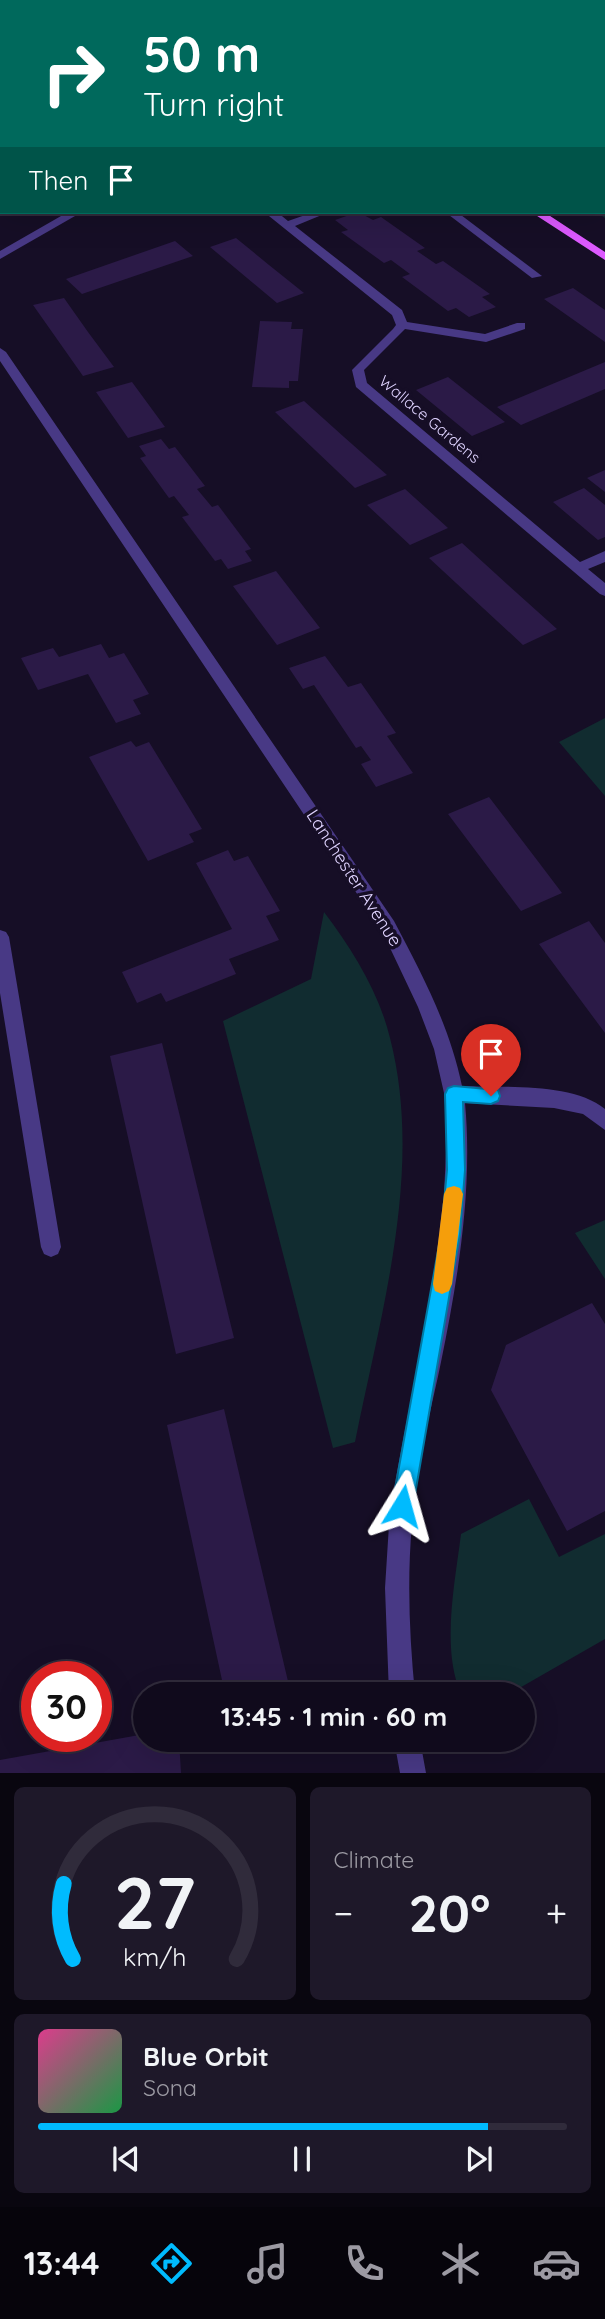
<!DOCTYPE html>
<meta charset="utf-8">
<style>
:root{--surface:#100a1c;--page:#1e1829;--text:#f1f3f6;--muted:#9c9aa3;--line:#302b3b;--accent:#00bbfe}
body{margin:0;font-family:Quicksand,sans-serif;background:var(--page);color:var(--text);height:100vh;display:flex;flex-direction:column;font-size:26px;white-space:nowrap}
*{box-sizing:border-box;margin:0}
p{font-size:23px;color:var(--muted)}
.icon{flex:none;width:38px;height:38px;fill:none;stroke:currentColor;stroke-width:2;stroke-linecap:round;stroke-linejoin:round}
.map{position:relative;height:1773px;overflow:hidden}
.drawer{display:flex;flex-direction:column;gap:14px;padding:14px;background:#09060f;flex:1}
.drawer>*{flex:none}
.banner{position:absolute;left:0px;top:0px;width:606px;height:214px;box-shadow:0 7px 28px #0002,0 0 0 2px var(--line);background:#00695c;color:#fff;overflow:hidden}
.speed{position:absolute;left:21px;top:1661px;display:flex;gap:14px;font-size:35px;font-weight:700;text-align:center}
.speed>*{display:grid;place-content:center;width:91px;height:91px;border-radius:50%;background:var(--surface);box-shadow:0 7px 28px #0002,0 0 0 2px var(--line);line-height:1}
.speed .limit{border:10px solid #d22;background:#fff;color:#111}
.pin{position:absolute;display:grid;place-items:center;width:60px;height:60px;color:#fff;margin:-72px -30px;border-radius:50% 50% 50% 0;rotate:-45deg;box-shadow:0 0 7px #0007}
.pin .icon{rotate:45deg}
.me{position:absolute;width:77px;margin:-38px;rotate:8deg;stroke-linejoin:round;filter:drop-shadow(0 0 5px #0008)}
.turn{display:flex;align-items:center;gap:24px;height:147px;padding:0 28px;font-size:32px}
.turn .icon{width:91px;height:91px;stroke-width:2.5}
.turn b{display:block;font-size:49px;line-height:60px}
.then{display:flex;align-items:center;height:66px;padding:0 28px;background:#0003;gap:14px;font-size:26px}
.big{font-size:52px;font-weight:700;line-height:1.1}
.drawer .card{flex:1;display:flex;flex-direction:column;justify-content:center;gap:10px;min-width:0;padding:0 24px;border-radius:10px;background:var(--page)}
.drawer .dial{align-items:center;gap:0}
.dial svg{height:182px;overflow:visible;fill:none;stroke:var(--line);stroke-width:7;stroke-linecap:round;text-anchor:middle}
.dial text{fill:var(--text);stroke:none}
.song{display:flex;align-items:center;gap:21px}
.cover{width:84px;height:84px;border-radius:10px;background:linear-gradient(135deg,hsl(330 70% 55%),hsl(140 70% 35%))}
.played{height:7px;border-radius:4px;background:linear-gradient(90deg,var(--accent) 85%,var(--line) 85%)}
.keys{display:flex;justify-content:space-around;direction:ltr}
.heat{display:flex;justify-content:space-between;align-items:center;font-size:38px;direction:ltr}
.drawer .tiles{flex:1;display:grid;gap:14px;grid-template-columns:1fr 1fr}
.card:last-child{grid-column:span 2}
.trip{position:absolute;left:133px;top:1682px;width:402px;height:70px;border-radius:35px;background:var(--surface);box-shadow:0 7px 28px #0002,0 0 0 2px var(--line);font-weight:700;line-height:70px;text-align:center}
.dock{display:flex;height:112px;justify-content:space-around;align-items:center;background:#06040b;color:var(--muted)}
.dock .icon{width:49px;height:49px}
.dock .active{color:var(--accent)}
.dock b{font-size:32px;color:var(--text)}
.map>svg:first-child{display:block}
.green{fill:#112c30}
.building{fill:#2b1a47}
.lines{fill:none;stroke-linecap:round;stroke-linejoin:round}
.minor{fill:#483985;fill-rule:evenodd}
.major{fill:#dd5aff;fill-rule:evenodd}
.route{fill:#00bbfe;stroke:#007aa5;stroke-width:2}
.slow{fill:#f59e0b}
.labels{text-anchor:middle;stroke-width:7;stroke-linejoin:round;paint-order:stroke}
.far-street-label{font-size:16px;fill:#dfd3ff;stroke:#160e26}
.street-label{font-size:18px;fill:#dfd3ff;stroke:#160e26}
</style>
<div class="map">
<svg width="605" height="1773" viewBox="0 0 605 1773">
<rect width="100%" height="100%" fill="#160e26"/>
<path class="green" d="M0 0H165L2 2 0 92Z
M291 0H605V218L596 212H604V2Z
M605 718V796L559 742Z
M324 912C352 949 379 992 390 1038 424 1170 381 1312 355 1442L333 1448 223 1021 311 979Z
M605 1220V1279L575 1233Z
M529 1499 559 1557 605 1534V1639L509 1694H461C441 1648 455 1583 461 1534Z"/>
<path class="building" d="M358 212 373 220 381 217 425 248 417 251 436 264 443 261 490 294 482 297 496 307 469 317 456 308 448 311 402 277 410 274 391 260 384 263 341 232 348 230 335 220Z
M236 238 269 265 304 293 277 303 210 247Z
M175 241 193 256 82 294 66 279Z
M573 288 605 310V342L544 299Z
M64 298 88 332 114 367 83 376 33 305Z
M260 321 292 322 291 329H303L298 381H289V388L252 387Z
M605 362V389L521 425 497 407Z
M448 377 505 422 472 436 416 390Z
M132 382 165 427 128 438 96 392Z
M304 401 344 437 387 475 355 488 275 412Z
M161 439 169 449 175 447 205 486 197 489 212 507 218 505 251 549 245 551 252 561 228 569 221 559 215 561 182 517 189 515 174 496 169 498 140 458 146 456 139 446Z
M605 470V492L587 478Z
M584 488 605 505V537L598 540 553 502Z
M405 489 426 508 448 528 410 545 367 505Z
M462 543 508 585 557 629 523 645 429 558Z
M276 571 320 628 277 645 233 586Z
M101 644 109 658 124 653 149 694 133 700 141 714 116 723 88 674 38 690 21 658 53 648 59 657Z
M325 656 348 687 361 683 396 733 387 736 413 773 376 787 361 764 371 760 361 746 356 748 314 685 303 689 289 668Z
M131 741 136 747 149 742 202 829 189 834 194 842 148 861 89 757Z
M489 797 537 860 562 893 521 911 448 814Z
M228 850 234 861 248 856 280 911 266 916 279 940 229 959 236 974 166 1002 161 993 137 1003 122 972 232 929 196 863Z
M589 921 605 943V1033L539 944Z
M162 1043 234 1338 176 1354 110 1056Z
M592 1303 605 1324V1511L567 1531 491 1390 506 1345Z
M224 1409 245 1499 291 1694H225L167 1425Z
M145 1734V1740H179L181 1773H0V1760Z"/>
<g class="lines">
<path class="minor" d="M68 212H82L0 259V251Z
M264 212H277L288 221 314 212H329L295 226 402 310 407 322 485 334 517 323H525V329L486 342 405 329 364 370 367 383 580 562 605 551V562L588 569 605 583V596L600 594 356 387 352 370 393 329 396 325 392 315Z
M445 212H457L542 276 532 278Z
M0 348 6 352 394 921C422 974 450 1027 462 1086 504 1088 572 1082 605 1109V1130L583 1114 554 1108 465 1103C473 1188 458 1279 441 1362 433 1402 422 1441 417 1482 406 1553 408 1623 415 1694H389L385 1588 390 1509 434 1278 444 1194 447 1131 444 1093 434 1049 418 1007 382 931 0 361Z
M0 930 6 932 9 937 61 1247 58 1254 51 1257 44 1254 41 1247 0 993Z
M394 1740H420L426 1773H400Z"/>
<path class="major" d="M224 0H234L235 2H226Z
M531 212H544L605 252V260Z"/>
</g>
<path class="route" d="M454 1086 498 1090 500 1096 498 1101 491 1104 463 1102 465 1170 460 1234 413 1506 410 1513 402 1516 395 1513 392 1506 441 1234 447 1170 445 1094 448 1088Z"/>
<path class="slow" d="M454 1186 460 1188 463 1194 452 1284 449 1291 442 1294 435 1291 433 1284 444 1194 447 1188Z"/>
<g class="labels">
<g class="far-street-label">
<text transform="translate(430 419) rotate(40)" y="6">Wallace Gardens</text>
</g>
<g class="street-label">
<text transform="translate(354 878) rotate(57)" y="6">Lanchester Avenue</text>
</g>
</g>
</svg>
<div class="speed"><div class="limit">30</div></div>
<div class="pin" style="left:491px;top:1096px;background:#d93025"><svg class="icon" aria-label="arrive" viewBox="0 0 24 24"><path d="M6 21V4h12l-3 4 3 4H6"/></svg></div>
<svg class="me" style="left:402px;top:1506px" viewBox="-20 -20 40 40"><path d="M0-17L14 15 0 8-14 15z" fill="#00bbfe" stroke="#fff" stroke-width="4"/></svg>
<div class="trip">13:45 · 1 min · 60 m</div>
<div class="banner">
<div class="turn"><svg class="icon" aria-label="right" viewBox="0 0 24 24"><path d="M7 20v-9h11M14 6l5 5-5 5"/></svg><div><b>50 m</b>Turn right</div></div>
<div class="then">Then<svg class="icon" aria-label="arrive" viewBox="0 0 24 24"><path d="M6 21V4h12l-3 4 3 4H6"/></svg></div>
</div>
</div>
<section class="drawer">
<div class="tiles">
<div class="card dial"><svg viewBox="0 0 100 80">
<path d="M14 69A42 42 0 1 1 86 69"/>
<path d="M14 69A42 42 0 0 1 10 36" stroke="#00bbfe"/>
<text x="50" y="56" font-size="32" font-weight="700">27</text>
<text x="50" y="72" font-size="11">km/h</text>
</svg></div>
<div class="card"><p>Climate</p>
<div class="heat"><a>−</a><b class="big">20°</b><a>+</a></div>
</div>
<div class="card">
<div class="song"><i class="cover"></i><div><b>Blue Orbit</b><p>Sona</p></div></div>
<div class="played"></div>
<div class="keys"><svg class="icon" aria-label="previous" viewBox="0 0 24 24"><path d="M18 5L8 12l10 7zM5 5v14"/></svg><svg class="icon" aria-label="pause" viewBox="0 0 24 24"><path d="M8 5v14M16 5v14"/></svg><svg class="icon" aria-label="next" viewBox="0 0 24 24"><path d="M6 5l10 7-10 7zM19 5v14"/></svg></div>
</div>
</div>
</section>
<nav class="dock">
<b>13:44</b>
<svg class="icon active" aria-label="directions" viewBox="0 0 24 24"><path d="M12 3l9 9-9 9-9-9zM9 14v-3h6M13 9l2 2-2 2"/></svg>
<svg class="icon" aria-label="music" viewBox="0 0 24 24"><path d="M9 18V5l10-2v13"/><circle cx="6" cy="18" r="3"/><circle cx="16" cy="16" r="3"/></svg>
<svg class="icon" aria-label="phone" viewBox="0 0 24 24"><path d="M5 4h4l2 5-3 2q2 4 5 5l2-3 5 2v4C11 20 4 13 5 4z"/></svg>
<svg class="icon" aria-label="climate" viewBox="0 0 24 24"><path d="M12 3v18M4 7l16 10M4 17L20 7"/></svg>
<svg class="icon" aria-label="car" viewBox="0 0 24 24"><path d="M5 17H2v-5l4-1 3-4h7l3 4 3 1v5h-3M9 17h6M6 11h13"/><circle cx="7" cy="17" r="2"/><circle cx="17" cy="17" r="2"/></svg>
</nav>
